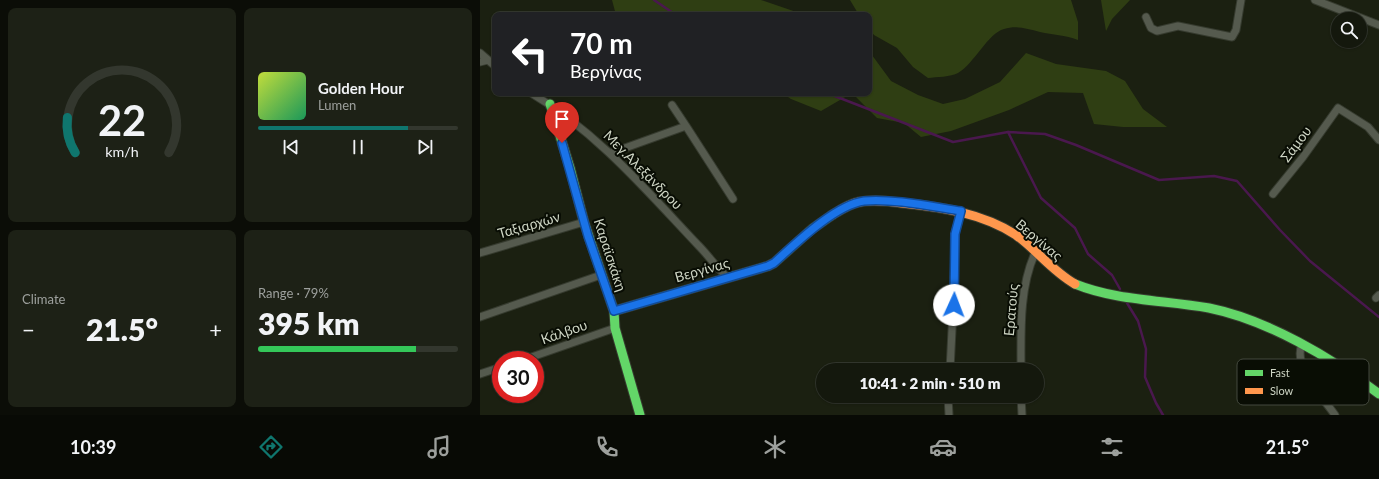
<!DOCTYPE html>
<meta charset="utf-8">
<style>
:root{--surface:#14180d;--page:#1d2116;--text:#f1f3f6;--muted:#9da09d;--line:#33372e;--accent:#0f766e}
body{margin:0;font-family:Lato,sans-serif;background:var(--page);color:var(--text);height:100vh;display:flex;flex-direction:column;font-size:15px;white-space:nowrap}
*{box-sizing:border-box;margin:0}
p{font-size:13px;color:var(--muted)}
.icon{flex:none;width:22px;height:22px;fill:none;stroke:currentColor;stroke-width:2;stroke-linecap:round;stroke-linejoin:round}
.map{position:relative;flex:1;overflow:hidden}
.side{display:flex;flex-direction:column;gap:8px;padding:8px;background:#0b0d07;width:480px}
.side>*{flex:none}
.guide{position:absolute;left:12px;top:12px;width:380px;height:84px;border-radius:8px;box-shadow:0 1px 3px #0004,0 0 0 1px var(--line);background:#202124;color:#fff;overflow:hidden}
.tools{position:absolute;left:851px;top:12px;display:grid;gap:8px}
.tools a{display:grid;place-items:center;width:36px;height:36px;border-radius:50%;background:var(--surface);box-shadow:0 1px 3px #0004,0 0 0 1px var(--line);font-size:20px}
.speed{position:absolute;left:12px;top:351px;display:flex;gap:8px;font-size:20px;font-weight:700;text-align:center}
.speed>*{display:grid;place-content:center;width:52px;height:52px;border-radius:50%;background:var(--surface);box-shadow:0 1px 3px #0004,0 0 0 1px var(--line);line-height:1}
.speed .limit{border:6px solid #d22;background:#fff;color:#111}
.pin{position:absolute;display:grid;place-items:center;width:34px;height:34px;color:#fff;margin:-41px -17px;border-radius:50% 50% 50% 0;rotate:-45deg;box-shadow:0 0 4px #0007}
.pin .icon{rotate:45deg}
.me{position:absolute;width:44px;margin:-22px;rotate:2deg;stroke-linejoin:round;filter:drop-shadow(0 0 3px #0008)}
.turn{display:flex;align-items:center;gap:14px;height:84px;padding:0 12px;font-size:18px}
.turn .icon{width:52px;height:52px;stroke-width:2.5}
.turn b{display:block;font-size:28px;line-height:34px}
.big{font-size:30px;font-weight:800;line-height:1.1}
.side .widget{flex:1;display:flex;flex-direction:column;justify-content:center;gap:6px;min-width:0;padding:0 14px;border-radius:8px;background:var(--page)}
.side .dial{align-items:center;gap:0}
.dial svg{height:104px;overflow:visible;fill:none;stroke:var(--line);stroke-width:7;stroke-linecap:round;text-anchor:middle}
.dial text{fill:var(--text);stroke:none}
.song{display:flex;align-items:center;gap:12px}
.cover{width:48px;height:48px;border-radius:6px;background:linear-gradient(135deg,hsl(70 70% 55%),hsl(150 70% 35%))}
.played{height:4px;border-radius:2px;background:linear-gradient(90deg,var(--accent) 75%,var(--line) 75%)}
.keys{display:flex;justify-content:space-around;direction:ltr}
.heat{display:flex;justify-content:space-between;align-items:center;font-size:22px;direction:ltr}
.charge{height:6px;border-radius:3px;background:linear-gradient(90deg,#34c759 79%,var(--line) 0)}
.side .tiles{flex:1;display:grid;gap:8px;grid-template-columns:repeat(2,1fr)}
.trip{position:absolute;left:336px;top:363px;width:228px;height:40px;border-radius:20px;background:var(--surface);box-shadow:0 1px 3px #0004,0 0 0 1px var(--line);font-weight:800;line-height:40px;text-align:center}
.tab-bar{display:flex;height:64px;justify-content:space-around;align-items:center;background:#080a05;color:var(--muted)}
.tab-bar .icon{width:28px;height:28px}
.tab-bar .on{color:var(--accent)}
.tab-bar b{font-size:18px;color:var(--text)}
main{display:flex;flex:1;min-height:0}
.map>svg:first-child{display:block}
.green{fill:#2f3e13}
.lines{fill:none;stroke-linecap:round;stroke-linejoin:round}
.stream{stroke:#4a184e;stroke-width:2.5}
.street-casing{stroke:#363b2f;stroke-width:9}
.fast-casing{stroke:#363b2f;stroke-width:11}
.slow-casing{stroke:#363b2f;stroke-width:11}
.street{stroke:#555a4e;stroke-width:7}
.fast{stroke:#63d668;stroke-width:9}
.slow{stroke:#ff974d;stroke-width:9}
.route-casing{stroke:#114b97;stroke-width:10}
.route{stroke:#1a73e8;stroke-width:7}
.labels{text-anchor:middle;stroke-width:4;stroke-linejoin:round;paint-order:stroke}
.street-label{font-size:14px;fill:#ced5c4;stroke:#090d04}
.key{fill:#090d04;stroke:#44493e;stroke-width:1}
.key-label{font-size:11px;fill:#ced5c4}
</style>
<main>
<section class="side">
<div class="tiles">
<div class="widget dial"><svg viewBox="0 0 100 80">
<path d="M14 69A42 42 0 1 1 86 69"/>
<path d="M14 69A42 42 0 0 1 8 42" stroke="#0f766e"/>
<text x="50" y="56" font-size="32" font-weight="700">22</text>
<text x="50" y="72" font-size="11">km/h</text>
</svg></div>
<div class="widget">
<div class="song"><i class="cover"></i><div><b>Golden Hour</b><p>Lumen</p></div></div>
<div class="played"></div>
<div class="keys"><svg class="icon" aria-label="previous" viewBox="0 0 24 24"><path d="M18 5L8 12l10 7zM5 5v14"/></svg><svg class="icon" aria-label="pause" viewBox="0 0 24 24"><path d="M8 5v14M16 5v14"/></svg><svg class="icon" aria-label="next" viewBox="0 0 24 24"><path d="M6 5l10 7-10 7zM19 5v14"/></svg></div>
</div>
<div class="widget"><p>Climate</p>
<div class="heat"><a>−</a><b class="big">21.5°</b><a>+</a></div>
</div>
<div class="widget"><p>Range · 79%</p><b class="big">395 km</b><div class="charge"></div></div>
</div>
</section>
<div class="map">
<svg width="899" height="415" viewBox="0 0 899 415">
<rect width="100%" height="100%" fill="#1b2011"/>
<path class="green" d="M132 0H281L325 15H136Z
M370 0H591L598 22V40C585 35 573 35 560 32 547 29 537 25 524 29 508 33 494 64 478 73 471 77 456 77 448 78L433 67 417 48 394 35 389 29V15H379Z
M621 0H650L632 19 626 31Z
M389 51 411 81 438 95 463 104 485 99 520 82 546 53 576 64 626 71 645 81 663 109 687 127H643L614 124 603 93 568 92 529 110 471 131 441 137 424 123 397 118 372 93 341 111 311 99 302 93H389Z"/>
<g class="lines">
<path class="stream" d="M174 0 196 15
M347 93 473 142 528 132 565 134 596 145 679 180 734 176 757 181 800 230 830 261 899 317
M528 132 561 198 595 228 608 254 632 275 640 289
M647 303 658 321 666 349 665 377 676 403 683 415"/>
<g class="street-casing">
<path id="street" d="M835 0 899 25
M666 17 671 28 677 31 698 26 752 37 756 30 761 0
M0 53 15 66
M0 62 8 60
M51 93C117 132 166 190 218 245 228 255 236 267 247 277
M192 105 206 126
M131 153 206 126 253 199
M793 194 823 157 858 108 888 127 899 140
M0 253 104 222
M896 298 899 295
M0 317 121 275
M822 345C812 365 844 399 855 415
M43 360 135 328
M470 370 474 290 475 234 481 211
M541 370C541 331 539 289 555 253
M0 374 21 367
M468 396 469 415
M541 396 542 415"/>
</g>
<g class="fast-casing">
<path id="fast" d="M70 104 90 168 104 222 134 311 135 328 160 415
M595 284C637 301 684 300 729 308 788 320 852 358 899 394
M134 311 288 266 294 263 332 229 352 215"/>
</g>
<g class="slow-casing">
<path id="slow" d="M352 215C360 210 369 204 379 202 393 199 408 201 422 203 461 207 502 213 536 235 557 250 572 271 595 284"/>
</g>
<use href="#street" class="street"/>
<use href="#fast" class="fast"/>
<use href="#slow" class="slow"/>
</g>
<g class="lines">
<g class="route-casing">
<path id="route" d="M82 143 108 236 134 311 288 266 294 263C315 244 355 205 384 201 411 198 454 207 481 211L475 234 474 305"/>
</g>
<use href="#route" class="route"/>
</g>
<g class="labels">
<g class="street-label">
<text transform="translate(816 144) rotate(-53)" y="5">Σάμου</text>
<text transform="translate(163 170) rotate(45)" y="5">Μεγ.Αλεξάνδρου</text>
<text transform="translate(49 225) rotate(-16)" y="5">Ταξιαρχών</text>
<text transform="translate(559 240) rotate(40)" y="5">Βεργίνας</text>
<text transform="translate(130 255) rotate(72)" y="5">Καραϊσκάκη</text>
<text transform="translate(222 270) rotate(-16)" y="5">Βεργίνας</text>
<text transform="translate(531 310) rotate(-85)" y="5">Ερατούς</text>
<text transform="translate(84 332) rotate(-19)" y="5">Κάλβου</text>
</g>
</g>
<rect x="757" y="359" width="132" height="46" rx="6" class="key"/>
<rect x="765" y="370" width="18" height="6" fill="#63d668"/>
<rect x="765" y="388" width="18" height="6" fill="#ff974d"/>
<g class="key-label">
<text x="790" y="377">Fast</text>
<text x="790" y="395">Slow</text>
</g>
</svg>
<div class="tools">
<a><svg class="icon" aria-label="search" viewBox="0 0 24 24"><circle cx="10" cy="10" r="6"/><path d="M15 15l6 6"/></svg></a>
</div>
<div class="speed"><div class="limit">30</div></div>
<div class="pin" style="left:82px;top:143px;background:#d93025"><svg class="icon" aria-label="arrive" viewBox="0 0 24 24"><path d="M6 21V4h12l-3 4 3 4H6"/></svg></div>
<svg class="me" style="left:474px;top:305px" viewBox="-20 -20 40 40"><circle r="19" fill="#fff"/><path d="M0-13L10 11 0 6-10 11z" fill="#1a73e8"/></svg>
<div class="trip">10:41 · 2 min · 510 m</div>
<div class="guide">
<div class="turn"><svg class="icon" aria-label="left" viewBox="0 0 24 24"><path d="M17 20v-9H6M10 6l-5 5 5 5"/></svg><div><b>70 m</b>Βεργίνας</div></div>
</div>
</div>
</main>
<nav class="tab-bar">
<b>10:39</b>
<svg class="icon on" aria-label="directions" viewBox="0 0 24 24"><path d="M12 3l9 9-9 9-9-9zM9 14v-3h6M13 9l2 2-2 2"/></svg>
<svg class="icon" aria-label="music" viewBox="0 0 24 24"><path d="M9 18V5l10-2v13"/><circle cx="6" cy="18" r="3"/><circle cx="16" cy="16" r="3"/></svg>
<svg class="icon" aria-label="phone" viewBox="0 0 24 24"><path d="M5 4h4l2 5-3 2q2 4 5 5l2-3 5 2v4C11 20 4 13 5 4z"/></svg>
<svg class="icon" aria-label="climate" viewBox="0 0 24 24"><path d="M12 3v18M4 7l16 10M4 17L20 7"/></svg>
<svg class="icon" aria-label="car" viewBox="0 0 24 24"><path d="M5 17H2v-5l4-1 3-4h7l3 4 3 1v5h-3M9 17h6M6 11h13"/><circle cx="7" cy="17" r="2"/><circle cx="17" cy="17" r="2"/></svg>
<svg class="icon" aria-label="filters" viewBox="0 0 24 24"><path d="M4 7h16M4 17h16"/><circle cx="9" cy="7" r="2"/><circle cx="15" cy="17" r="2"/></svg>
<b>21.5°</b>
</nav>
